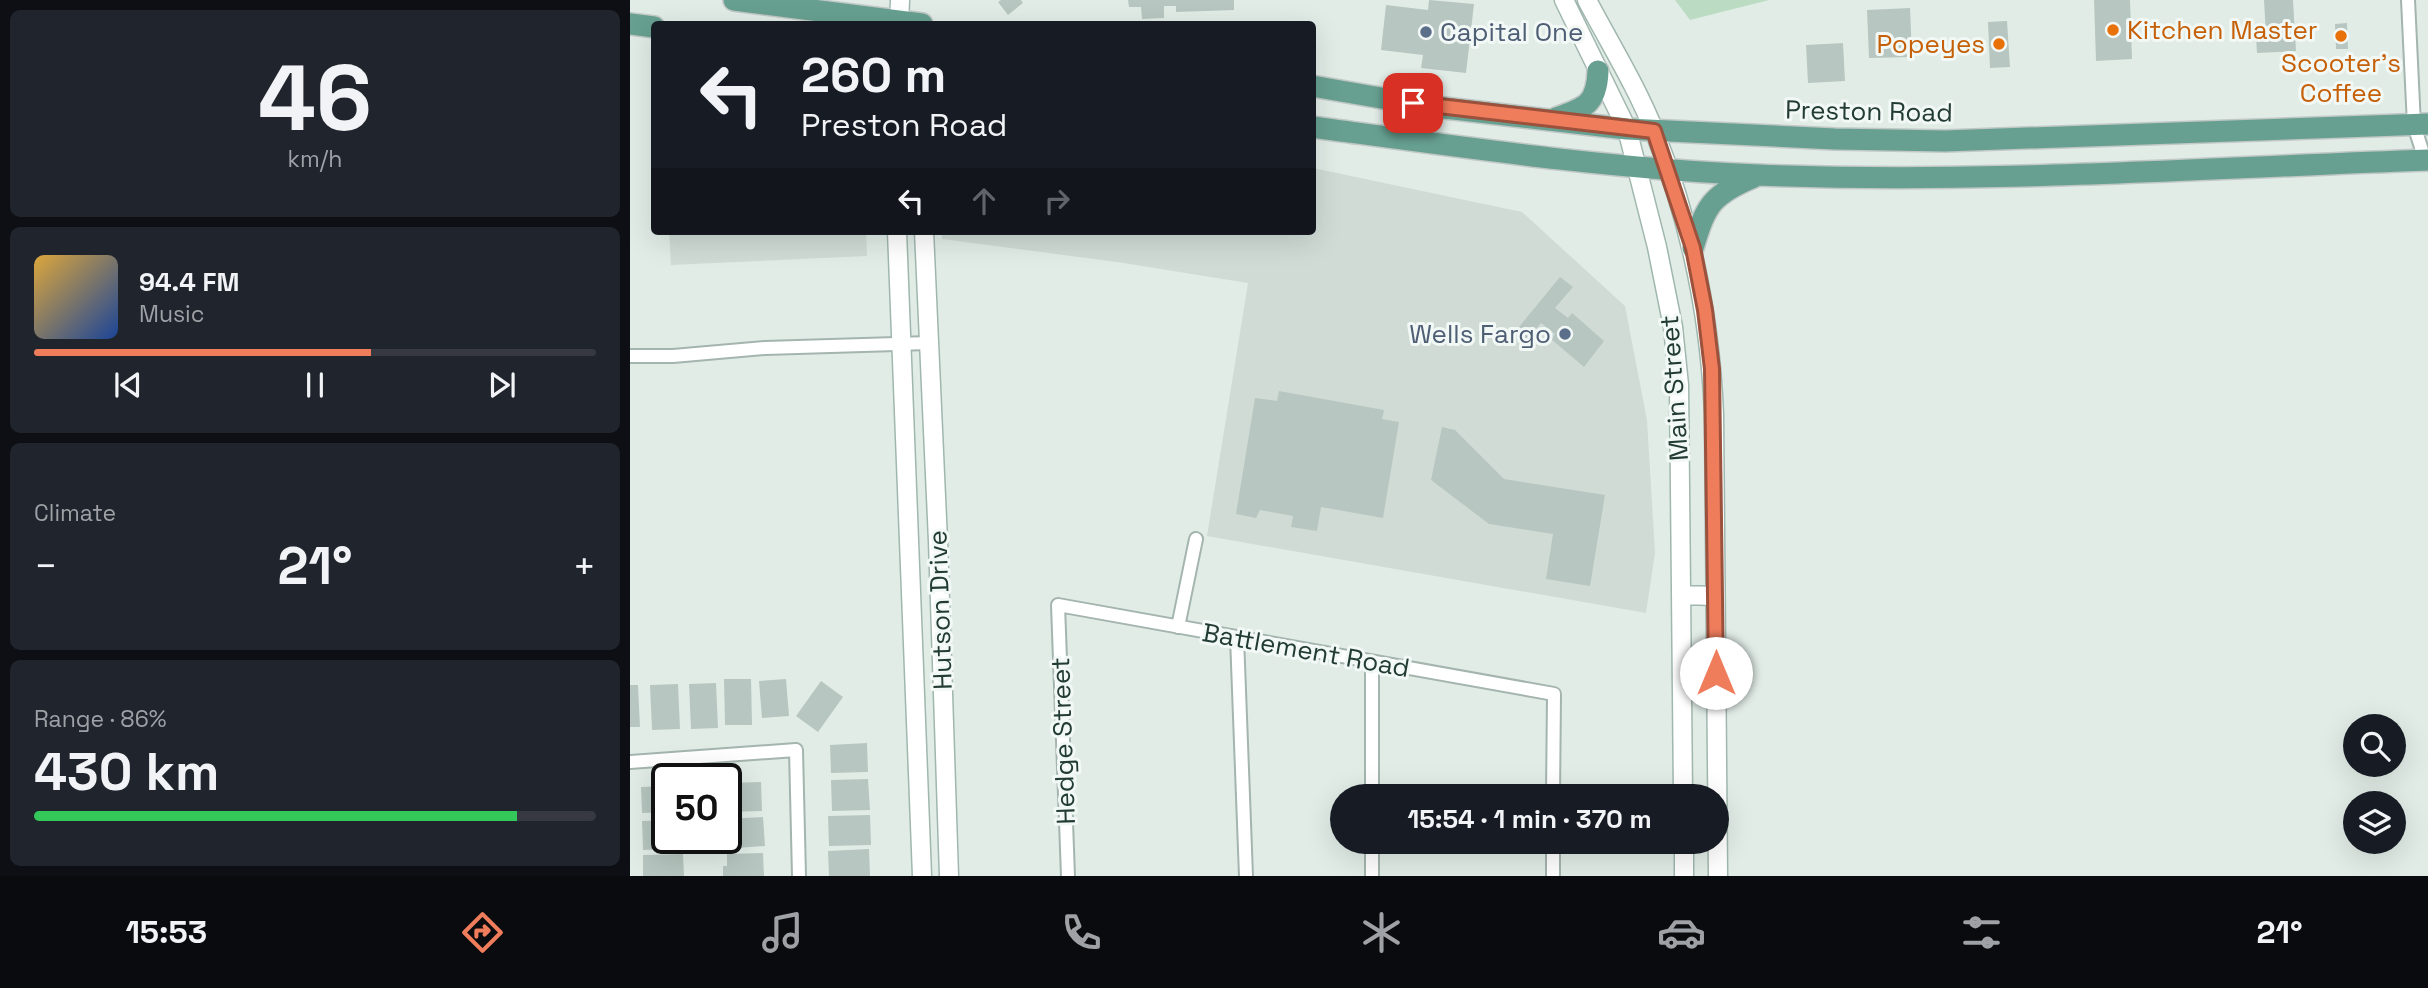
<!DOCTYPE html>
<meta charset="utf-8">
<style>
:root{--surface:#171b24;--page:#20242c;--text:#f1f3f6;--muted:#9ea1a6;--line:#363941;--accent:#ef7d5c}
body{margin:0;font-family:"Space Grotesk",sans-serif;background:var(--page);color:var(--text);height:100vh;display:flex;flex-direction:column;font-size:26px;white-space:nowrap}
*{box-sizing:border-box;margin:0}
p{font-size:23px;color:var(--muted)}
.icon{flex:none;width:38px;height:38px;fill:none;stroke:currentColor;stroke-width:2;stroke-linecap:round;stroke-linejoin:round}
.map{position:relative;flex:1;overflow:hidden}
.side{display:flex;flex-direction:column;gap:10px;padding:10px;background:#0d0f14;width:630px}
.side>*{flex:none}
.hud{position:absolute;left:21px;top:21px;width:665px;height:214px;border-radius:7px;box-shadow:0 7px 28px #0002;background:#171b24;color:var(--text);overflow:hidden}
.controls{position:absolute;left:1713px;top:714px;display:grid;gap:14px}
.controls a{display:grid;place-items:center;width:63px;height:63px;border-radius:50%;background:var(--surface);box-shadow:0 7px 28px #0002;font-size:35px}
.speed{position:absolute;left:21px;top:763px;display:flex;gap:14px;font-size:35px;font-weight:700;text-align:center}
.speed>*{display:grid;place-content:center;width:91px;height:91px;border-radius:50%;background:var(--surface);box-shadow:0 7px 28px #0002;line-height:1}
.speed .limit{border:4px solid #111;border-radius:10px;background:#fff;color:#111}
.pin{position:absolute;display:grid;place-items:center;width:60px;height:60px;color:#fff;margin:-30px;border-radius:14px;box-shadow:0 4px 10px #0006}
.me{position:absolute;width:77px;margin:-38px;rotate:0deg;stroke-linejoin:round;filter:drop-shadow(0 0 5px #0008)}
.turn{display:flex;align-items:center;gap:24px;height:147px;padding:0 35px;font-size:32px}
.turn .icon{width:91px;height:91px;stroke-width:2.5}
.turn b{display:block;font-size:49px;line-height:60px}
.lanes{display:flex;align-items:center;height:66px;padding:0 35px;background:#0003;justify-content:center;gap:35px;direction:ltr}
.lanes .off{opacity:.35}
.big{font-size:52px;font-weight:800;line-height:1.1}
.side .card{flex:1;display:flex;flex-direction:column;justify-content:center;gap:10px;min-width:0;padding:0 24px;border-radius:10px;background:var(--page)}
.side .dial{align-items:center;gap:0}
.dial b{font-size:91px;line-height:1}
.song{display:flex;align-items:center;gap:21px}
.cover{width:84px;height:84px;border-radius:10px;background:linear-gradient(135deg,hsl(40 70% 55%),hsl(220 70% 35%))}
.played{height:7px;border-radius:4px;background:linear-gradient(90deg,var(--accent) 60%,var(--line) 60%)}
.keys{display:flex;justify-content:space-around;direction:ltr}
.heat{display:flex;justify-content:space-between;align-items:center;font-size:38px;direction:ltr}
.charge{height:10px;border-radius:5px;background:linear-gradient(90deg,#34c759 86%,var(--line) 0)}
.trip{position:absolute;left:700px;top:784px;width:399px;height:70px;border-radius:35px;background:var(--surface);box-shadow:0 7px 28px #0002;font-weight:800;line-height:70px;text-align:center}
.tabs{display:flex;height:112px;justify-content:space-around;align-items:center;background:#090b0e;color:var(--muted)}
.tabs .icon{width:49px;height:49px}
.tabs .on{color:var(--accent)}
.tabs b{font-size:32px;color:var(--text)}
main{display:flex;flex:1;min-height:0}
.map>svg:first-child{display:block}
.built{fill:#d0dbd6}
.green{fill:#bbdcc3}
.building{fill:#b7c6c0}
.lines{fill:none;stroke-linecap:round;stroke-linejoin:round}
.street-casing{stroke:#a4b4ae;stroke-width:16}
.secondary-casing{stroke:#a0b7ae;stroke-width:21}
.primary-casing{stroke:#c1c8c6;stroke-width:24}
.street{stroke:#fff;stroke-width:12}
.secondary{stroke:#fff;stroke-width:18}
.primary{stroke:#67a090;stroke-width:21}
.route-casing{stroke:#9b513c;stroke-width:18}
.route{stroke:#ef7d5c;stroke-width:12}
.food-dot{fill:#e8710a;stroke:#f2f8f5;stroke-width:2.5}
.service-dot{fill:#5c6f8a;stroke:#f2f8f5;stroke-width:2.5}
.labels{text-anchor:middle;stroke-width:6;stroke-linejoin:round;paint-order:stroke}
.food-label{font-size:26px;fill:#c56008;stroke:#f2f8f5;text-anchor:start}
.service-label{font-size:26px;fill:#4e5e75;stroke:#f2f8f5;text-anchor:start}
.street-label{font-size:26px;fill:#223c34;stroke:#f2f8f5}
</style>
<main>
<section class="side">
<div class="card dial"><b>46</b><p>km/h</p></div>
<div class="card">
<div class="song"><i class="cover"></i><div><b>94.4 FM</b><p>Music</p></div></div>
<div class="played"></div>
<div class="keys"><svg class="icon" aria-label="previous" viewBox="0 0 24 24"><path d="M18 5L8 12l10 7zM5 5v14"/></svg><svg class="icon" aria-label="pause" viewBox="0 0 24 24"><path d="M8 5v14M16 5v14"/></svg><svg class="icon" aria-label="next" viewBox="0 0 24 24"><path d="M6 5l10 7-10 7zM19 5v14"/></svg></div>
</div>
<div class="card"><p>Climate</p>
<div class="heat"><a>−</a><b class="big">21°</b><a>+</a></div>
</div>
<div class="card"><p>Range · 86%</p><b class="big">430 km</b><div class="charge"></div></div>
</section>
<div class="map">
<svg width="1798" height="876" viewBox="0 0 1798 876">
<rect width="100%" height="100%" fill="#e1ece7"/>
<path class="built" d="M683 168 892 212 995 306 1017 420 1025 553 1016 613 577 536 618 283 487 262 312 239V231H682Z
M39 231H236L237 256 41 265Z"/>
<path class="green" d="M1045 0H1139L1060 20Z"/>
<path class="building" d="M371 0H391L393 3 378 15 368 2Z
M498 0H604V10L546 12V6H534V18L512 19 511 7H499Z
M799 0 844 4 836 73 791 68 793 55 751 50 756 5 798 10Z
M1464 0H1500L1502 59 1466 61Z
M1634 0H1663L1666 51 1627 53 1626 36 1636 35Z
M1280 8 1282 57 1239 58 1237 10Z
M1377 21 1380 67 1360 68 1358 22Z
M1717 23 1718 49H1706L1705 24Z
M1213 43 1215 81 1178 83 1176 45Z
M930 277 943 287 925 308 938 318 942 313 974 341 954 367 921 339 925 334 911 323 895 342 884 333Z
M649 391 754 410 752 419 769 422 753 518 691 507 687 531 661 527 663 516 630 510 626 518 606 514 625 398 647 401Z
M812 427 825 430 874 479 975 495 960 586 916 579 923 534 859 524 801 480Z
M94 679H121L122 725H95Z
M156 679 159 716 132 718 129 681Z
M191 681 213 697 188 732 166 716Z
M86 683 88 728 61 729 59 684Z
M48 684 50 729 22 730 20 685Z
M0 685H8L10 727H0Z
M237 743 238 772 201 773 200 745Z
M238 779 240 810 202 811 201 780Z
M131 782 132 811 96 812V783Z
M37 786V812L12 813 11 787Z
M240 815 241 845 199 846 198 816Z
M133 817 135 846 92 849 91 838H96V819Z
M37 820V838H55V848L13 850 12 821Z
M239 849 240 876H199L198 851Z
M133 853 134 876H93V866H97V854Z
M53 854 54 876H13V855Z"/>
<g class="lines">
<g class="street-casing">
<path id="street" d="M1778 0 1784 125 1795 160
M0 356H43L135 348 299 343
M548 627 566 539
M607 637 616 876
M0 762 166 750 169 876
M742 796V662
M438 876 428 605 924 694 923 796
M742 876V842
M923 876V842"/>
</g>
<g class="secondary-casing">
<path id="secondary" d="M934 0 997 129 1027 247 1043 327 1049 385 1053 796
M957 0C980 44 1007 87 1025 133 1061 224 1080 317 1084 414L1088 876
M269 24 270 0
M267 231 292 876
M294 231 308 541 319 876
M1051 595 1085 596
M1054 842V876"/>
</g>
<g class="primary-casing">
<path id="primary" d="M104 0 292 24
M0 24 24 27
M682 86 797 106 997 129 1205 139 1315 141 1798 124
M926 118C955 108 967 104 968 71
M682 127C831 147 980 169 1129 175 1353 184 1575 168 1798 160
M1063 248C1076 205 1081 195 1124 177"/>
</g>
<use href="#street" class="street"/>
<use href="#secondary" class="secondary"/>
<use href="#primary" class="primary"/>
</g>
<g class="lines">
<g class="route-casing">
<path id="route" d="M783 103 1024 131 1063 248 1075 310 1082 369 1086 673"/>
</g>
<use href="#route" class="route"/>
</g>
<g class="food-dot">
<circle cx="1483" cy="30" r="7"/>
<circle cx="1711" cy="36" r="7"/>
<circle cx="1369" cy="44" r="7"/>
</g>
<g class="service-dot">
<circle cx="796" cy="32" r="7"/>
<circle cx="935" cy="334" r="7"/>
</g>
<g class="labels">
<g class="food-label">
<text x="1497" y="39">Kitchen Master</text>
<text x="1355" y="53" text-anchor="end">Popeyes</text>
<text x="1711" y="72" text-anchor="middle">Scooter's<tspan x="1711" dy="30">Coffee</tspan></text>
</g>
<g class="service-label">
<text x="810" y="41">Capital One</text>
<text x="921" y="343" text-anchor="end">Wells Fargo</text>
</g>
<g class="street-label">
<text transform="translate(1239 111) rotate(1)" y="9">Preston Road</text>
<text transform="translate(1044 388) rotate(-94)" y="9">Main Street</text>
<text transform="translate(310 610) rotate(-92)" y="9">Hutson Drive</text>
<text transform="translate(676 650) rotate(10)" y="9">Battlement Road</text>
<text transform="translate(433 741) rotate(-92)" y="9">Hedge Street</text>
</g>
</g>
</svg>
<div class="controls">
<a><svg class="icon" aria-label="search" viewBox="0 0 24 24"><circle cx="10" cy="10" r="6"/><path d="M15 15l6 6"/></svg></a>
<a><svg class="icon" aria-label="layers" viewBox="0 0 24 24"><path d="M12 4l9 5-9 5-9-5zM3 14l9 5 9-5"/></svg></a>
</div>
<div class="speed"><div class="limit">50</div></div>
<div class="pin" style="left:783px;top:103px;background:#d93025"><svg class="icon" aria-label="arrive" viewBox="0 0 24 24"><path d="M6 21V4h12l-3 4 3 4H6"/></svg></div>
<svg class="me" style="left:1086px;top:673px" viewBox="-20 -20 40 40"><circle r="19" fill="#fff"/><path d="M0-13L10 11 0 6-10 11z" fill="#ef7d5c"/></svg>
<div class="trip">15:54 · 1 min · 370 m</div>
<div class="hud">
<div class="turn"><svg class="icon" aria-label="left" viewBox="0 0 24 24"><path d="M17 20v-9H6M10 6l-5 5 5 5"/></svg><div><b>260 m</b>Preston Road</div></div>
<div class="lanes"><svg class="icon" aria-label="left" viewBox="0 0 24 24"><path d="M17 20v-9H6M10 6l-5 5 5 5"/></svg><svg class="icon off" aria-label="ahead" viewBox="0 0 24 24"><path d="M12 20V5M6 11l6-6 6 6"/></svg><svg class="icon off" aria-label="right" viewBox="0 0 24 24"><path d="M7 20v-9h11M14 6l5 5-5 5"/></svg></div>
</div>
</div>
</main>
<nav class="tabs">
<b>15:53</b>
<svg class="icon on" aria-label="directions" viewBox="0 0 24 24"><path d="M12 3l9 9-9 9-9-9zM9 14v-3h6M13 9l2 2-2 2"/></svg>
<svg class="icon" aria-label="music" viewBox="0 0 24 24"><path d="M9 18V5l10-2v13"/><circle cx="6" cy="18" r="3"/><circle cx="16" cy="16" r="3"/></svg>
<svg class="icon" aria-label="phone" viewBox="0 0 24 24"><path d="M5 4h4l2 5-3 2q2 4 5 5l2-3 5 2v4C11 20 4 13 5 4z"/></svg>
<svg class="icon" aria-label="climate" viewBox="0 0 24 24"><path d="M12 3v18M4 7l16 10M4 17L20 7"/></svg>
<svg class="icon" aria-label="car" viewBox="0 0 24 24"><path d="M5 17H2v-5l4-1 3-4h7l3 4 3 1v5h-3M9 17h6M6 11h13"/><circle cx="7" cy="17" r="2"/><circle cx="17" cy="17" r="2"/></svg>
<svg class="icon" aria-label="filters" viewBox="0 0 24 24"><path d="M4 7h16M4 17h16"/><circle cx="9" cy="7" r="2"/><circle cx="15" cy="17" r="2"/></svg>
<b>21°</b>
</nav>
